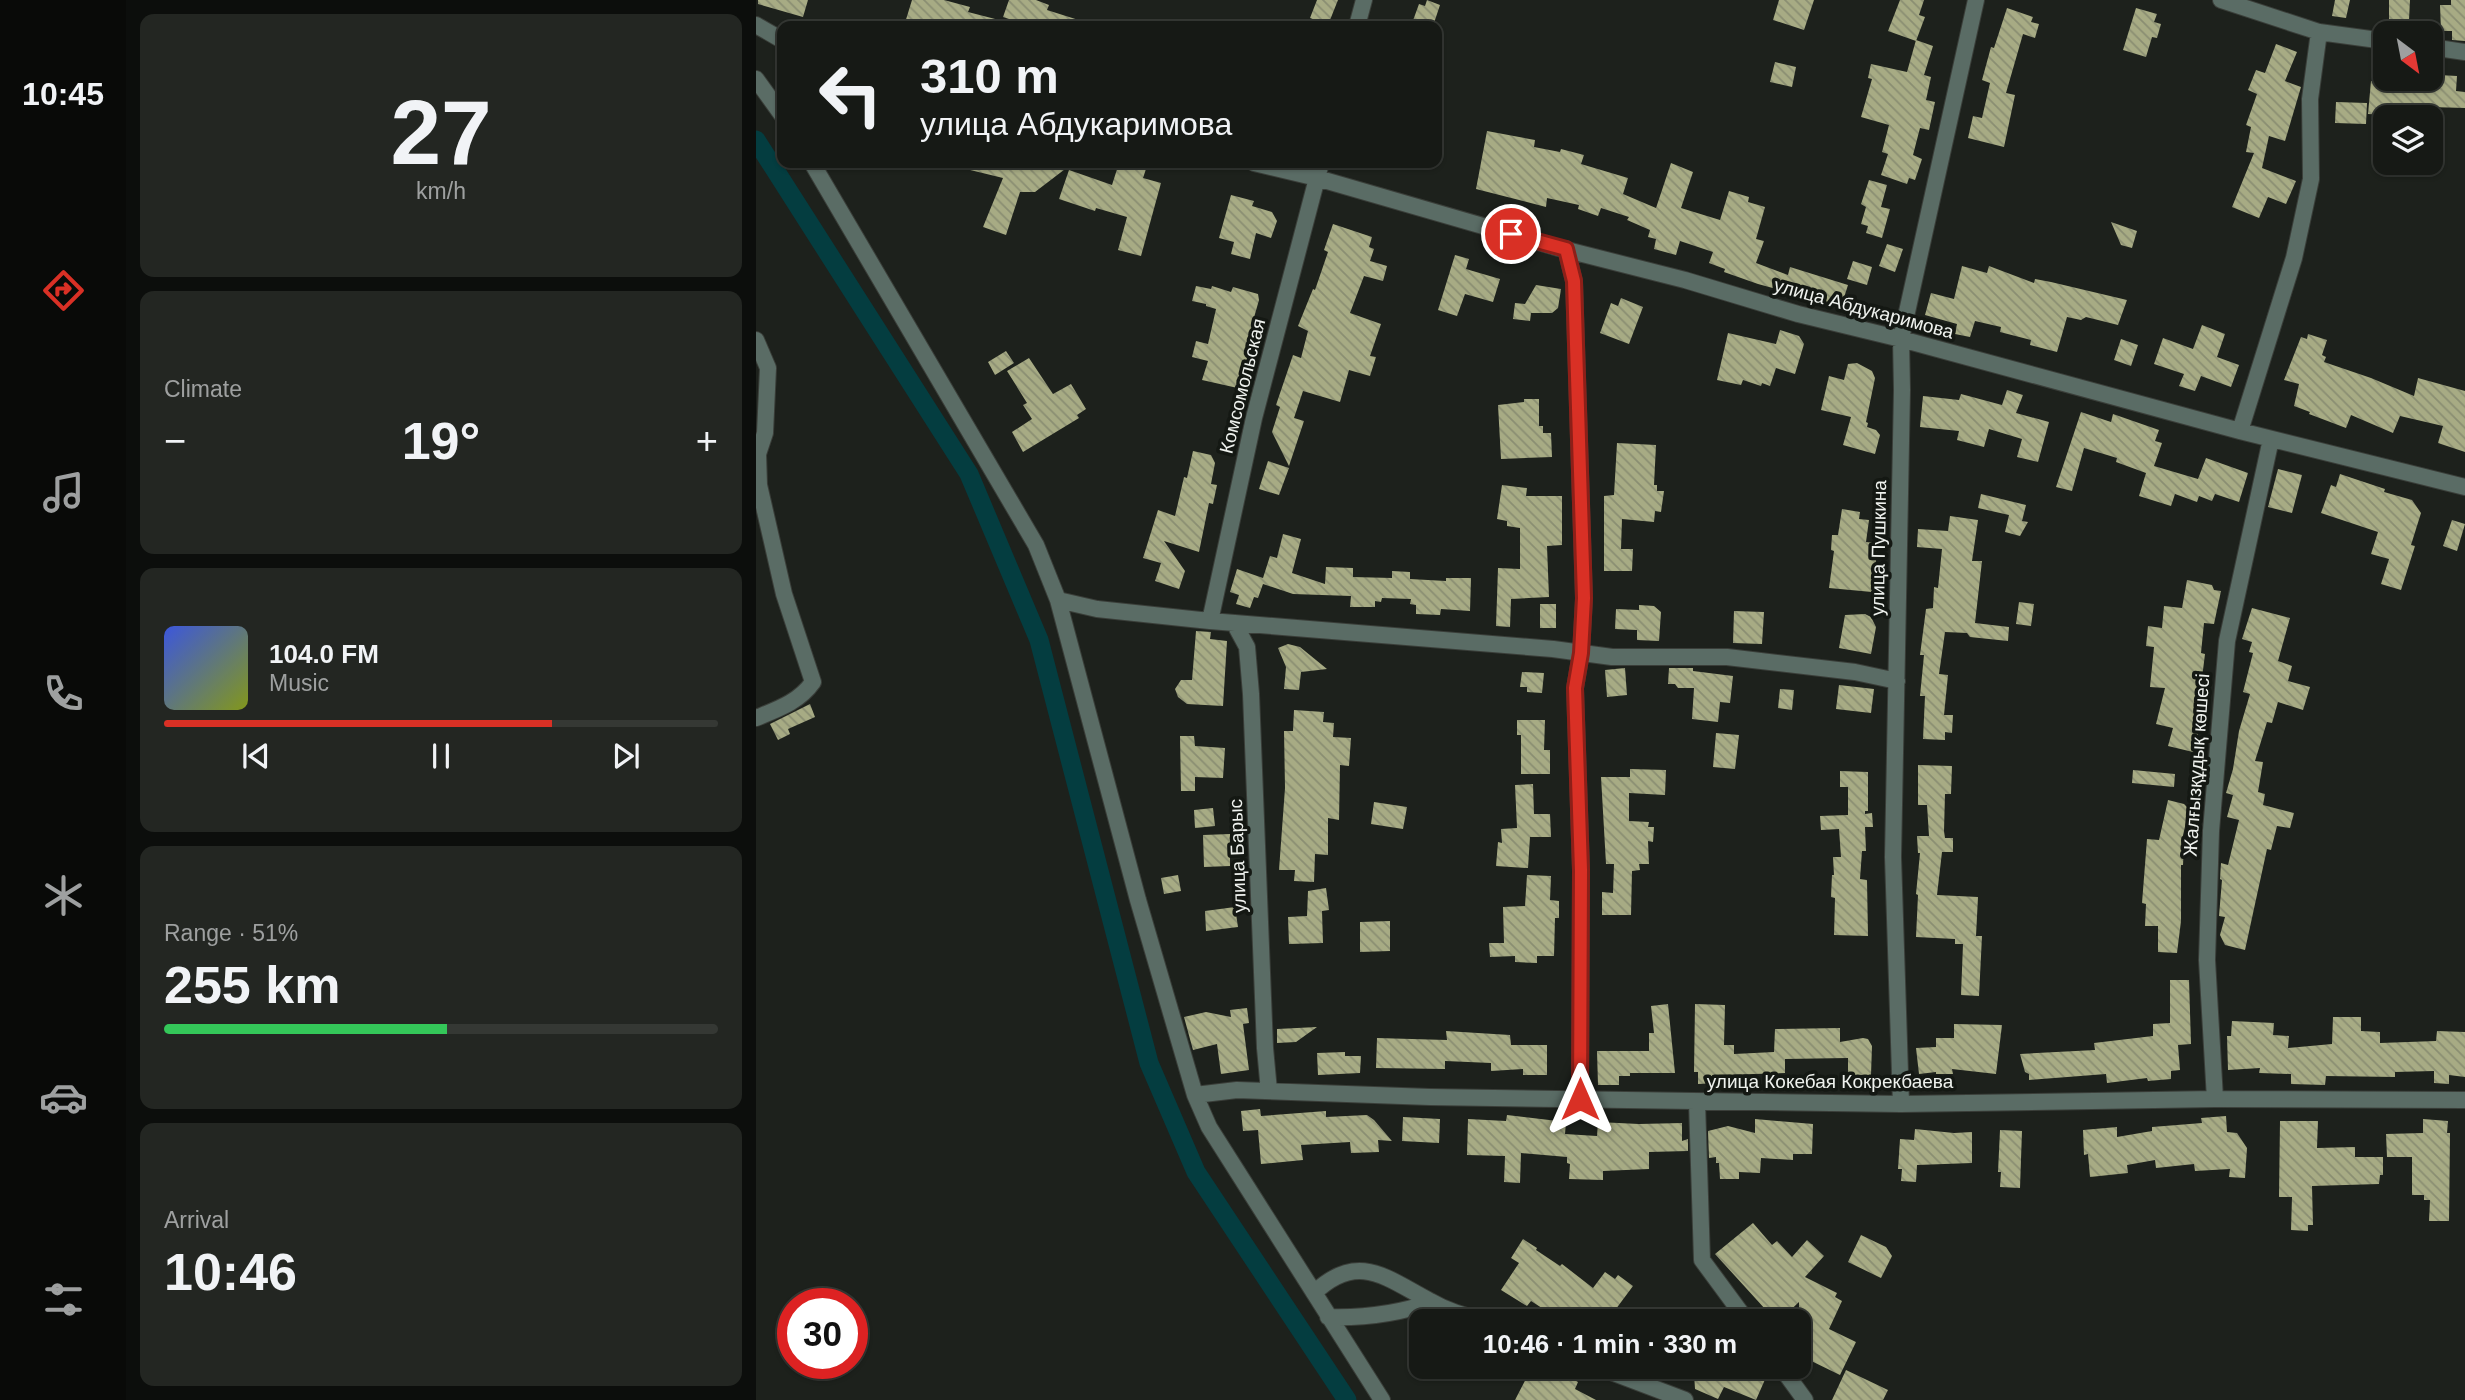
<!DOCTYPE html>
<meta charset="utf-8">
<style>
:root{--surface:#161915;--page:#232622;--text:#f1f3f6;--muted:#9ea0a0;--line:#353834;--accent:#d93025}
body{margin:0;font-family:Helvetica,sans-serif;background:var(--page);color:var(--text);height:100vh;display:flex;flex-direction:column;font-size:26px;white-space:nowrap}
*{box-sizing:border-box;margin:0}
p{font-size:23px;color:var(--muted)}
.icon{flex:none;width:38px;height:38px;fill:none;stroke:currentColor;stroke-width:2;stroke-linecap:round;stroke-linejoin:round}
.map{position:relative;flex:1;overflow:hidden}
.sheet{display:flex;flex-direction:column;gap:14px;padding:14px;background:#0c0e0c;width:630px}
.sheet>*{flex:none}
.banner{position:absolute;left:21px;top:21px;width:665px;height:147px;border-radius:14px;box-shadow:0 2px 5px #0004,0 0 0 2px var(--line);background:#161915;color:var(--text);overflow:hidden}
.needle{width:46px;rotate:148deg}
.buttons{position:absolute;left:1617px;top:21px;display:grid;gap:14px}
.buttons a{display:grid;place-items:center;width:70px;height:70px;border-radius:14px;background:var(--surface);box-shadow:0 2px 5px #0004,0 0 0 2px var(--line);font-size:35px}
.speed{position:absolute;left:21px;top:1288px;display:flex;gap:14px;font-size:35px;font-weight:700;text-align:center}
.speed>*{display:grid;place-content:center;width:91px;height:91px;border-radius:50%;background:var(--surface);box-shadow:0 2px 5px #0004,0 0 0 2px var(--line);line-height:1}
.speed .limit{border:10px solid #d22;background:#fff;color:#111}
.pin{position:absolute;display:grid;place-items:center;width:60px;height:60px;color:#fff;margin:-30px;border:4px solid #fff;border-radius:50%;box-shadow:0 2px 7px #0007}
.me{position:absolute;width:77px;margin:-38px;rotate:0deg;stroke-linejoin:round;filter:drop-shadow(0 0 5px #0008)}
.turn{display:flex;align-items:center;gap:24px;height:147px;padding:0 28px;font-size:32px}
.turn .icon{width:91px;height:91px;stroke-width:2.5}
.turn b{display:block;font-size:49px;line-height:60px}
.big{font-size:52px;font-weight:800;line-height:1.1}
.sheet .widget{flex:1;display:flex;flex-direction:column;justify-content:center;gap:10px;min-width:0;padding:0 24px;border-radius:14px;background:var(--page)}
.sheet .dial{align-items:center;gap:0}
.dial b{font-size:91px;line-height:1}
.song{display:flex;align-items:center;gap:21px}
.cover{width:84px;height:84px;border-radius:10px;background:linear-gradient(135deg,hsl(230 70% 55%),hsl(70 70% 35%))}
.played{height:7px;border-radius:4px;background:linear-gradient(90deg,var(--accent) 70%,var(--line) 70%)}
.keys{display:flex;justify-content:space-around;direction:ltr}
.heat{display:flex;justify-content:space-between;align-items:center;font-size:38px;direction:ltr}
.charge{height:10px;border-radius:5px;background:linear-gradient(90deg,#34c759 51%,var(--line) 0)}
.trip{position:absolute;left:653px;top:1309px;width:402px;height:70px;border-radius:14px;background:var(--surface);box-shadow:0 2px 5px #0004,0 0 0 2px var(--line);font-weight:800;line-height:70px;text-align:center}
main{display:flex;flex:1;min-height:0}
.menu{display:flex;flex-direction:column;width:126px;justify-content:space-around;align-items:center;background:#090a08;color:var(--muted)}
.menu .icon{width:49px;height:49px}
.menu .active{color:var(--accent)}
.menu b{font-size:32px;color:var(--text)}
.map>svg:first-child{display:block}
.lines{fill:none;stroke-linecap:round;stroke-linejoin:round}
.canal{stroke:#043d40;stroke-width:19}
.building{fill:url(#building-back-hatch)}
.minor-casing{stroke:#3a3e39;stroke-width:18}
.minor{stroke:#5a6c65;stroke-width:16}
.route-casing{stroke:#8d1f18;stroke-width:18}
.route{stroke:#d93025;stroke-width:12}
.labels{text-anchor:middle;stroke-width:7;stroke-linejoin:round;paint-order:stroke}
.street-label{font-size:19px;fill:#eff2ee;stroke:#141813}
</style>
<main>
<nav class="menu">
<b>10:45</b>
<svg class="icon active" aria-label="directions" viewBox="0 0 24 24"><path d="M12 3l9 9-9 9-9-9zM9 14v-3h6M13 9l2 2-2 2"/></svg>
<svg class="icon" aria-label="music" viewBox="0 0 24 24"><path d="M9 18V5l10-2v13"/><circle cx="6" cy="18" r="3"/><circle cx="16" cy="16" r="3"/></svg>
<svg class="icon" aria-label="phone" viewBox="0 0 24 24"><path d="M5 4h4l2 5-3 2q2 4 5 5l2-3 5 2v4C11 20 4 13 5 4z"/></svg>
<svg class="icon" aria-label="climate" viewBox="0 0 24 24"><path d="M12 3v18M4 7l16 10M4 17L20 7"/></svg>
<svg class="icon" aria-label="car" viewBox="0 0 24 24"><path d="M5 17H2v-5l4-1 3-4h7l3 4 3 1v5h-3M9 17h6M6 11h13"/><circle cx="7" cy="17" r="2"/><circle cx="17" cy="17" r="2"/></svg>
<svg class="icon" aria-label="filters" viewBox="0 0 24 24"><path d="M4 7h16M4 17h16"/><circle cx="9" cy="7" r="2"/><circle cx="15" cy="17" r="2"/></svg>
</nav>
<section class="sheet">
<div class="widget dial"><b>27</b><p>km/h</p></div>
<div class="widget"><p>Climate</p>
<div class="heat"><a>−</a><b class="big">19°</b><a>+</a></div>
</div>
<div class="widget">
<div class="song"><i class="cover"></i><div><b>104.0 FM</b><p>Music</p></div></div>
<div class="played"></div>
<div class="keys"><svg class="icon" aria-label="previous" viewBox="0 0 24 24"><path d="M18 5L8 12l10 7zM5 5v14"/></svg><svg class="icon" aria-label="pause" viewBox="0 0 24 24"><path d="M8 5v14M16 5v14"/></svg><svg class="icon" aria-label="next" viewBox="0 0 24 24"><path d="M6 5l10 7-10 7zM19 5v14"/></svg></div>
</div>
<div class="widget"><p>Range · 51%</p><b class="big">255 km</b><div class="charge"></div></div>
<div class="widget"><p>Arrival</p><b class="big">10:46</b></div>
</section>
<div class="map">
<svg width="1709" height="1400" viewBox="0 0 1709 1400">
<defs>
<pattern id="building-back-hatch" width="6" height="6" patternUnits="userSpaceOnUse" patternTransform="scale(1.75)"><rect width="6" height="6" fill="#a7ab84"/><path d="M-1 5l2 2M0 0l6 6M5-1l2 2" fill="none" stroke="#8a8e72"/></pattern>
</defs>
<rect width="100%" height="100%" fill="#1d211c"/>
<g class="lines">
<path class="canal" d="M0 140 213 474 283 640 393 1063 440 1172 591 1400"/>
</g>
<path class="building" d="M2 0H52L47 17 2 4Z
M156 0H188L214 7 212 12 247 21 246 26H148Z
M253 0H280L293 5 291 10 332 23V26H274L247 17Z
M561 0H582L572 25 554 18Z
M671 0 684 5 677 26H655L663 4 669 6Z
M1023 0H1058L1048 30 1017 20Z
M1144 0H1168L1163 15 1169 17 1160 41 1132 31Z
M1579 0H1594L1590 18 1576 16Z
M1633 0H1654L1653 20 1633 21Z
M1695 0H1709V41L1696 40V31H1685L1684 5H1695Z
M1251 8 1277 17 1275 22 1283 24 1279 38 1267 34 1250 93 1259 95 1248 147 1212 138 1217 116 1226 118 1234 83 1226 80 1235 47 1238 48Z
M1380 8 1401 14 1398 22 1405 24 1401 38 1396 37 1390 57 1367 50Z
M1160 40 1177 46 1168 75 1175 77 1170 100 1179 102 1173 130 1164 128 1157 155 1166 159 1159 180 1153 178 1151 184 1125 175 1132 154 1126 152 1133 125 1105 117 1116 79 1112 78 1115 64 1151 72Z
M1520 44 1541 52 1529 81 1545 87 1529 141 1513 136 1506 168 1540 181 1530 204 1512 197 1503 218 1476 207 1498 153 1490 152 1495 127 1490 125 1501 94 1492 90 1500 70 1509 73Z
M1019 62 1040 67 1036 87 1014 82Z
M1683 75 1701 76 1700 91 1709 92V108L1674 107 1673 117 1612 114 1615 81 1630 83 1631 79H1682Z
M1580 102 1611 103 1610 124 1579 123Z
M731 131 779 140 778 147 804 152 805 149 828 155 825 164 872 178 867 194 900 208 915 163 937 172 925 208 964 220 973 191 993 197 992 202 1009 207 1000 239 1008 241 1000 263 1032 275 1034 267 1092 285 1085 307 1002 284 968 272 969 269 953 263 957 252 924 241 920 255 898 249 900 239 892 237 894 230 871 220 873 217 845 208 842 216 822 209 823 205 791 198 790 207 720 189Z
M206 163H317L279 192H264L250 235 227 227 247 178 206 168Z
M363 163 390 169 387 178 405 183 385 256 362 250 371 217 340 208 339 211 303 199 313 170 356 185Z
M1113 180 1131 185 1125 207 1134 209 1126 238 1110 233 1112 226 1105 224 1110 207 1105 204Z
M475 195 498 201 496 206 516 212 521 221 515 238 500 233 494 259 475 254 478 242 463 238Z
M1355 222 1381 231 1376 248 1365 245Z
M577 224 616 237 613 247 618 249 614 261 631 266 627 281 608 276 594 313 625 324 614 356 620 357 614 376 593 370 584 402 547 391 538 418 548 421 533 466 516 432 524 407 520 405 537 355 545 358 552 331 542 326 557 289 559 290 572 252 568 250Z
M1131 244 1147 249 1139 272 1123 266Z
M699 255 713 259 710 269 744 279 737 302 709 294 701 316 682 310Z
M1097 261 1116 267 1111 285 1091 279Z
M1206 266 1231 273 1233 266 1278 283 1279 279 1295 282 1371 300 1362 325 1330 317 1325 320 1311 317 1301 352 1274 345 1275 340 1244 332 1245 327 1219 321 1214 337 1199 334 1201 324 1169 315 1175 293 1198 299Z
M780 285 805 289 802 308 796 313H775L774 321 757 319 759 303 769 304Z
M440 286 455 289 456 286 475 292 477 287 502 294 503 300 497 321 503 322 486 389 446 380 452 361 436 357 440 341 452 344 460 309 450 306V304L436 301Z
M865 298 887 307 873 344 844 333 855 303 862 306Z
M1446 325 1469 334 1461 357 1483 365 1475 387 1445 376 1439 391 1423 386 1428 374 1398 364 1407 338 1437 349Z
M1024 330 1043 336 1048 344 1039 374 1020 368 1014 386 1006 383 1005 386 987 380 985 385 961 380 972 333 1020 344Z
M1552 334 1571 340 1566 355 1570 357 1568 362 1615 378 1658 396 1662 378 1709 391V452L1682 443 1687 426 1644 416 1637 433 1595 415 1590 428 1553 414 1554 412 1538 406 1543 384 1528 380 1545 337 1551 339Z
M1365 339 1382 345 1375 366 1358 360Z
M250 351 258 363 239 375 232 362Z
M273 358 297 394 315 384 330 409 321 415 323 418 267 452 256 432 276 419 267 405 271 403 251 371Z
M1101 363 1116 371 1119 378 1110 422 1112 423 1111 427 1120 430 1124 435 1119 454 1087 445 1095 417 1065 410 1073 376 1088 380 1092 364Z
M1251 390 1267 395 1260 413 1293 422 1282 462 1261 457 1266 439 1233 429 1228 447 1201 440 1203 431 1164 427 1167 396 1203 400 1205 394 1246 405Z
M768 399H783V426H787V433H795L796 457 745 459 742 405 768 402Z
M1325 412 1355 422 1357 414 1403 430 1399 441 1406 443 1398 466 1442 479 1450 458 1492 473 1483 502 1459 494 1456 501 1443 496 1441 502 1419 494 1415 506 1383 496 1390 473 1360 462 1361 458 1328 448 1316 491 1300 487Z
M861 443 900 445 898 485H901V491H908L905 512 899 511 898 522 866 519 865 549H877L876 571H848V496L858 495Z
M437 451 455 455 459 463 455 484 461 485 457 504 453 503 443 552 408 541 429 571 423 589 399 581 405 563 387 558 402 510 419 516 428 477 431 478Z
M512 461 533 468 523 495 503 489Z
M1522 469 1546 475 1536 513 1512 507Z
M1584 474 1629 489 1628 492 1656 500 1665 513 1655 545 1659 546 1645 590 1625 584 1633 559 1615 554 1622 532 1565 513 1575 485 1580 487Z
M746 485 771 488 770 496H806V545L791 546 793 597 755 599 754 627 740 626 742 568 764 569V528L751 526V521L741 519Z
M1225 494 1270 505 1266 521 1272 522 1264 536 1249 532 1253 515 1222 508Z
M1086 509 1104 512 1103 519 1113 520 1110 542 1118 543 1121 552 1116 592 1073 588 1078 551 1075 550 1076 535H1082Z
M1194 516 1222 520 1216 561H1226L1219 623 1253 627 1252 641 1214 637 1211 633 1189 632 1183 674 1192 675 1188 715H1197L1196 733 1189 732V740L1167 739 1169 696H1164L1168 655H1164L1170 609 1177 608 1178 587 1182 588 1186 549 1161 547 1162 529 1192 531Z
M1696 520 1709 524 1701 551 1687 546Z
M527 534 545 539 536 573 569 584 570 567 597 568V577L636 578V571L654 572V579L690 581V578H715L714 611 685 609 684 615 660 614V605L654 604 655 599 626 598 625 602 619 601V607H594L595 596 537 594 507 584 502 598 498 597 494 608 480 604 483 595 474 592 481 569 507 578 514 556 521 558Z
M1431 580 1456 585 1458 590 1465 591 1458 624 1448 623 1445 653 1449 654 1445 686 1454 688 1437 752 1412 746 1417 728 1400 724 1409 688 1394 687 1398 647 1390 646 1392 626 1406 628 1408 606 1426 608Z
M1263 602 1278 604 1275 626 1260 624Z
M784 604H800V628H784Z
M883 605 898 606 905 612 903 641 881 640V630L859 629 860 609 883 610Z
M1496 608 1534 618 1522 661 1536 666 1532 681 1554 687 1547 710 1522 702 1516 723 1511 722 1499 761 1507 762 1502 792 1509 794 1507 805 1538 813 1534 828 1521 826 1515 850 1511 849 1489 950 1469 945 1464 935 1469 917 1463 916 1466 880 1464 879 1465 863 1472 865 1483 820 1471 817 1477 795 1470 793 1477 769 1483 731 1494 694 1487 692 1497 653 1493 652 1496 642 1486 639Z
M978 611 1008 612 1006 644 977 643Z
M1109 614 1115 617 1120 627 1115 654 1083 648 1089 615Z
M440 631 455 632 454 639 471 641 467 706 431 704 422 697 419 689 425 680H436Z
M532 644 544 647 571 669 545 672 543 690 528 689 530 667 522 648Z
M869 668 871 695 851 697 849 670Z
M913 668H937V671L977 676 974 703 964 702 962 722 936 719 938 688H922L919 684H912Z
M766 672 788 673 786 693 771 692V687H764Z
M1083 685 1118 689 1115 713 1080 709Z
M1024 689 1038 690 1036 710 1022 708Z
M54 704 59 717 32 729 34 734 22 740 14 724Z
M538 710 568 712 567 722 578 723 577 737 595 738 593 766 584 765 583 820 572 818V855L559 854 558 882 538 881 539 870H523L529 788 528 731H537Z
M761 720H789L788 750H794V774H765V735H761Z
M960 733 983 735 979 769 957 767Z
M424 736H438L439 746 469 748 467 778 439 777V791H425Z
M1162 765 1196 766 1195 794H1189L1188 831 1189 838H1197V852H1186L1181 895 1222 897 1220 936H1226L1223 996 1205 995 1207 944H1199V939L1160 937 1162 895 1160 894 1164 853H1162L1161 836H1173L1171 805H1162Z
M874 769 910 770 909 795 873 793V821L893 822 892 827H898L897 842 892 841 893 864H883L884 870 876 871 875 915H846V892L857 893 858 864H850L845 777H874Z
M1377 770 1419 774 1418 787 1376 783Z
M1084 771 1112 772V811H1109V814L1116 813 1117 827H1109L1110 851H1106L1104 879 1111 880 1112 936 1078 935 1079 898 1075 897 1076 875H1078L1077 857H1085L1083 829 1065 830 1064 816 1092 815V787H1084Z
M777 784 778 814H794L795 837H774L772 868 740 866 742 842 746 843 745 829 761 828 759 785Z
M1412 800 1428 804 1433 809 1425 844H1428L1427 865H1425V921L1421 953 1402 952V926H1389L1390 904 1386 903 1391 839 1403 840Z
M618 802 651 807 647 829 615 824Z
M457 808 459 826 439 828 438 810Z
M474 834V866L448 867 447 835Z
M422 875 425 891 408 894 405 878Z
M771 875 795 876 794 900 803 901V918H799L798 956H781V963L759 962V956L734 957 733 943H748L747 907 769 906Z
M570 888 573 910 566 911 567 943 533 944 532 917 551 916 552 891Z
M479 907 482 927 450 931 449 911Z
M634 921V951L604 952V922Z
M1414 980H1433L1435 1044 1422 1045 1424 1070 1415 1071V1079L1392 1081 1391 1078 1351 1083 1350 1074 1273 1080V1074L1269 1072 1264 1054 1339 1050 1338 1043 1397 1036V1024L1414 1023Z
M912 1004 919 1073H874V1076H863V1085H842L841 1051H893V1033H898L895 1006Z
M939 1004 969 1005 968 1045H978V1054L1018 1052 1019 1029 1084 1028V1042L1107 1038 1112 1039 1116 1046 1115 1075H1092V1058L1029 1059V1073L963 1075V1083L942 1084V1072H938Z
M491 1008 493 1023 487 1024 493 1070 465 1074 461 1044 437 1050 428 1017 450 1012 475 1017 474 1010Z
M1577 1017H1605V1031L1624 1032V1043L1680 1041 1681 1031 1709 1032V1077L1693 1075V1084L1678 1083V1071L1639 1072V1077L1570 1076 1569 1085 1535 1084V1074L1503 1073 1504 1068 1472 1070 1471 1036H1475L1476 1021 1518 1023 1517 1035 1533 1036 1532 1048 1576 1044Z
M1198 1024 1246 1025 1240 1074 1196 1069 1197 1074H1180V1072L1163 1074 1160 1048 1180 1047V1038H1198Z
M561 1027 540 1042 521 1043V1029Z
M690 1031 754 1035 755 1045H791V1075H767V1069L735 1071V1063L689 1061V1069L620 1068 621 1038 691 1040Z
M589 1052V1056H605L604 1073 562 1075 561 1053Z
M504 1109 505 1116 570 1111V1117L611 1115 618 1120 636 1141 622 1140 623 1152 595 1153 594 1142 545 1145 547 1160 505 1164 502 1130 487 1131 485 1111Z
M751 1115 810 1122 809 1134 841 1136 842 1122 883 1124 926 1123V1141L932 1139V1151L893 1152V1169L847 1171V1180L813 1179 814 1164 811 1163V1157L765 1153 764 1183 748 1182 749 1156 711 1155 712 1119 750 1121Z
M1470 1116 1471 1132 1481 1133 1491 1148 1489 1178 1473 1177 1474 1169 1439 1171 1438 1164 1400 1168 1399 1160 1371 1165 1372 1173 1334 1177 1332 1154 1328 1155 1327 1130 1361 1127V1137L1396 1131V1127L1446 1123 1445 1118Z
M647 1117 684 1119 683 1143 646 1141Z
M999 1119 1057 1124 1056 1154H1037V1160L1005 1158 1004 1173 983 1172V1179H964L963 1163H960V1157L953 1158 952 1131 972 1126 999 1133Z
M1667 1119 1692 1121 1691 1133H1694L1693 1221H1673L1674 1200H1668V1195H1656V1157H1631L1630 1134 1667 1133Z
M1524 1121H1562L1561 1148 1599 1147V1157H1627V1175H1624L1623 1184 1556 1186 1557 1225H1552V1231L1535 1230 1536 1197H1523Z
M1159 1129 1198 1133 1216 1132V1163L1161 1165 1160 1182 1145 1181 1146 1169H1142L1144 1139 1158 1140Z
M1244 1130 1266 1131 1264 1188 1244 1187 1245 1172H1242Z
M997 1223 1016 1245 1021 1241 1036 1257 1051 1240 1068 1256 1049 1277 1081 1293 1079 1297 1086 1301 1073 1329 1100 1342 1084 1375 1043 1355V1302L1023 1321H1020L959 1254Z
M1105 1235 1130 1247 1136 1256 1125 1278 1092 1262Z
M767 1239 781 1248 780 1250 804 1266 806 1264 837 1288 849 1272 859 1279 862 1275 877 1286 851 1321H806L775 1301 771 1306 745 1290 763 1263 755 1258Z
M776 1367H816L811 1376 822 1382 819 1389 840 1400H759Z
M953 1367H1001L1007 1369 1011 1375 1000 1400 968 1387 962 1399 939 1389 938 1373 951 1372Z
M1090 1370 1132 1390 1127 1400H1076Z"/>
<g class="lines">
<g class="minor-casing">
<path id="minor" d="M1465 0 1563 32 1629 41
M0 25 26 40
M601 26 608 0
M1675 47 1709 52
M0 79 26 115
M56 163 280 545 302 600 382 900 439 1095 453 1127 626 1400
M498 163 561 178 803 248 929 280 1042 314 1145 339 1484 431 1709 487
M810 249 818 281 828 599 825 653 819 688 825 870 824 1099
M0 340 12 368 9 433 2 454 3 485 28 594 57 682C43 702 22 709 0 718
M1484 431 1538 258 1555 179 1554 99 1563 32
M302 600 341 609 454 621 797 649 856 657H971L1099 672 1141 681
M454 621 498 418 565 163
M478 623 491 647 495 694 509 1048 513 1091
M439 1095 481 1090 674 1097 1145 1104 1459 1099 1709 1100
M1459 1099 1451 960 1455 831 1471 641 1515 439
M941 1102 946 1260 991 1321
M1145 1104 1137 857 1146 390 1145 339 1220 0
M558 1293C602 1251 630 1278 674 1301 691 1311 711 1317 730 1321
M572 1317C607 1318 642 1314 675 1302
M842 1367 929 1400
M1025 1367 1049 1400"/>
</g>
<use href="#minor" class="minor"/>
</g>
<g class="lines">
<g class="route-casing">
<path id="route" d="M755 234 810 249 818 281 828 598 825 653 819 688 825 870 824 1099"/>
</g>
<use href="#route" class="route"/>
</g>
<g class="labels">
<g class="street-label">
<text transform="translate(1108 308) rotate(15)" y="7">улица Абдукаримова</text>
<text transform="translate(486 386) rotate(-76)" y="7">Комсомольская</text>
<text transform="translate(1122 548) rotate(-89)" y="7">улица Пушкина</text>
<text transform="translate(1440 765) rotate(-86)" y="7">Жалғызқұдық көшесі</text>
<text transform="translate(481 856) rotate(-92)" y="7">улица Барыс</text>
<text x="1074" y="1088">улица Кокебая Кокрекбаева</text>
</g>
</g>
</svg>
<div class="buttons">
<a><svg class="needle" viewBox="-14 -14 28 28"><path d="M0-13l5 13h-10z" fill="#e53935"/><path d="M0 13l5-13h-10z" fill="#9ea0a0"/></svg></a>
<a><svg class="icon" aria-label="layers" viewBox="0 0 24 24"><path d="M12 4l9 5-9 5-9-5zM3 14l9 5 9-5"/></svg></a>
</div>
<div class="speed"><div class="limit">30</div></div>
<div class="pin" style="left:755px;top:234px;background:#d93025"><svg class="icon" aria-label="arrive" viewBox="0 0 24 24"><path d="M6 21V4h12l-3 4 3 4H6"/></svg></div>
<svg class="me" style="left:824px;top:1099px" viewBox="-20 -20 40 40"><path d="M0-17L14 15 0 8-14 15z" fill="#d93025" stroke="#fff" stroke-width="4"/></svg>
<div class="trip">10:46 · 1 min · 330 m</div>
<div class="banner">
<div class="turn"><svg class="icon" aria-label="left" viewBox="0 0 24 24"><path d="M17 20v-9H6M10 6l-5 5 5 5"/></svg><div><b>310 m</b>улица Абдукаримова</div></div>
</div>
</div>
</main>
